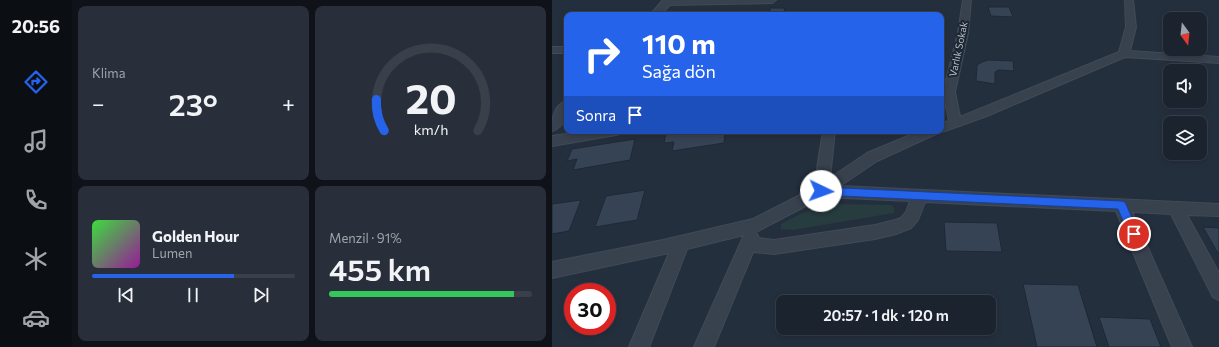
<!DOCTYPE html>
<html lang="tr">
<meta charset="utf-8">
<style>
:root{--surface:#1b232e;--page:#282f3a;--text:#f1f3f6;--muted:#a0a4aa;--line:#39404a;--accent:#2563eb}
body{margin:0;font-family:Commissioner,sans-serif;background:var(--page);color:var(--text);height:100vh;display:flex;flex-direction:column;font-size:15px;white-space:nowrap}
*{box-sizing:border-box;margin:0}
p{font-size:13px;color:var(--muted)}
.icon{flex:none;width:22px;height:22px;fill:none;stroke:currentColor;stroke-width:2;stroke-linecap:round;stroke-linejoin:round}
.map{position:relative;flex:1;overflow:hidden}
.panel{display:flex;flex-direction:column;gap:6px;padding:6px;background:#0f1319;width:480px}
.panel>*{flex:none}
.hud{position:absolute;left:12px;top:12px;width:380px;height:122px;border-radius:8px;box-shadow:0 2px 6px #0003,0 0 0 1px var(--line);background:#2563eb;color:#fff;overflow:hidden}
.needle{width:26px;rotate:165deg}
.fabs{position:absolute;left:611px;top:12px;display:grid;gap:8px}
.fabs a{display:grid;place-items:center;width:44px;height:44px;border-radius:8px;background:var(--surface);box-shadow:0 2px 6px #0003,0 0 0 1px var(--line);font-size:20px}
.speed{position:absolute;left:12px;top:283px;display:flex;gap:8px;font-size:20px;font-weight:700;text-align:center}
.speed>*{display:grid;place-content:center;width:52px;height:52px;border-radius:50%;background:var(--surface);box-shadow:0 2px 6px #0003,0 0 0 1px var(--line);line-height:1}
.speed .limit{border:6px solid #d22;background:#fff;color:#111}
.pin{position:absolute;display:grid;place-items:center;width:34px;height:34px;color:#fff;margin:-17px;border:2px solid #fff;border-radius:50%;box-shadow:0 1px 4px #0007}
.me{position:absolute;width:44px;margin:-22px;rotate:93deg;stroke-linejoin:round;filter:drop-shadow(0 0 3px #0008)}
.turn{display:flex;align-items:center;gap:14px;height:84px;padding:0 12px;font-size:18px}
.turn .icon{width:52px;height:52px;stroke-width:2.5}
.turn b{display:block;font-size:28px;line-height:34px}
.then{display:flex;align-items:center;height:38px;padding:0 12px;background:#0003;gap:8px;font-size:15px}
.big{font-size:30px;font-weight:600;line-height:1.1}
.panel .widget{flex:1;display:flex;flex-direction:column;justify-content:center;gap:6px;min-width:0;padding:0 14px;border-radius:8px;background:var(--page)}
.panel .dial{align-items:center;gap:0}
.dial svg{height:104px;overflow:visible;fill:none;stroke:var(--line);stroke-width:7;stroke-linecap:round;text-anchor:middle}
.dial text{fill:var(--text);stroke:none}
.song{display:flex;align-items:center;gap:12px}
.cover{width:48px;height:48px;border-radius:6px;background:linear-gradient(135deg,hsl(120 70% 55%),hsl(300 70% 35%))}
.played{height:4px;border-radius:2px;background:linear-gradient(90deg,var(--accent) 70%,var(--line) 70%)}
.keys{display:flex;justify-content:space-around;direction:ltr}
.heat{display:flex;justify-content:space-between;align-items:center;font-size:22px;direction:ltr}
.charge{height:6px;border-radius:3px;background:linear-gradient(90deg,#34c759 91%,var(--line) 0)}
.panel .tiles{flex:1;display:grid;gap:6px;grid-template-columns:repeat(2,1fr)}
.trip{position:absolute;left:224px;top:295px;width:220px;height:40px;border-radius:8px;background:var(--surface);box-shadow:0 2px 6px #0003,0 0 0 1px var(--line);font-weight:600;line-height:40px;text-align:center}
main{display:flex;flex:1;min-height:0}
.tab-bar{display:flex;flex-direction:column;width:72px;justify-content:space-around;align-items:center;background:#0b0e12;color:var(--muted)}
.tab-bar .icon{width:28px;height:28px}
.tab-bar .current{color:var(--accent)}
.tab-bar b{font-size:18px;color:var(--text)}
.map>svg:first-child{display:block}
.green{fill:#263c3f}
.building{fill:#364354;stroke:#1f2835}
.lines{fill:none;stroke-linecap:round;stroke-linejoin:round}
.minor-casing{stroke:#414a57;stroke-width:2}
.tertiary-casing{stroke:#414a57;stroke-width:2}
.minor{fill:#38414e;fill-rule:evenodd}
.tertiary{fill:#38414e;fill-rule:evenodd}
.route{fill:#2563eb;stroke:#184099}
.labels{text-anchor:middle;stroke-width:4;stroke-linejoin:round;paint-order:stroke}
.far-street-label{font-size:10px;fill:#b4bcc9;stroke:#1d2633}
</style>
<main>
<nav class="tab-bar">
<b>20:56</b>
<svg class="icon current" aria-label="directions" viewBox="0 0 24 24"><path d="M12 3l9 9-9 9-9-9zM9 14v-3h6M13 9l2 2-2 2"/></svg>
<svg class="icon" aria-label="music" viewBox="0 0 24 24"><path d="M9 18V5l10-2v13"/><circle cx="6" cy="18" r="3"/><circle cx="16" cy="16" r="3"/></svg>
<svg class="icon" aria-label="phone" viewBox="0 0 24 24"><path d="M5 4h4l2 5-3 2q2 4 5 5l2-3 5 2v4C11 20 4 13 5 4z"/></svg>
<svg class="icon" aria-label="climate" viewBox="0 0 24 24"><path d="M12 3v18M4 7l16 10M4 17L20 7"/></svg>
<svg class="icon" aria-label="car" viewBox="0 0 24 24"><path d="M5 17H2v-5l4-1 3-4h7l3 4 3 1v5h-3M9 17h6M6 11h13"/><circle cx="7" cy="17" r="2"/><circle cx="17" cy="17" r="2"/></svg>
</nav>
<section class="panel">
<div class="tiles">
<div class="widget"><p>Klima</p>
<div class="heat"><a>−</a><b class="big">23°</b><a>+</a></div>
</div>
<div class="widget dial"><svg viewBox="0 0 100 80">
<path d="M14 69A42 42 0 1 1 86 69"/>
<path d="M14 69A42 42 0 0 1 8 45" stroke="#2563eb"/>
<text x="50" y="56" font-size="32" font-weight="700">20</text>
<text x="50" y="72" font-size="11">km/h</text>
</svg></div>
<div class="widget">
<div class="song"><i class="cover"></i><div><b>Golden Hour</b><p>Lumen</p></div></div>
<div class="played"></div>
<div class="keys"><svg class="icon" aria-label="previous" viewBox="0 0 24 24"><path d="M18 5L8 12l10 7zM5 5v14"/></svg><svg class="icon" aria-label="pause" viewBox="0 0 24 24"><path d="M8 5v14M16 5v14"/></svg><svg class="icon" aria-label="next" viewBox="0 0 24 24"><path d="M6 5l10 7-10 7zM19 5v14"/></svg></div>
</div>
<div class="widget"><p>Menzil · 91%</p><b class="big">455 km</b><div class="charge"></div></div>
</div>
</section>
<div class="map">
<svg width="667" height="347" viewBox="0 0 667 347">
<rect width="100%" height="100%" fill="#242f3e"/>
<path class="green" d="M278 204 339 205 342 208V213L241 230 229 229V224C245 215 261 208 278 204Z"/>
<path class="building" d="M436 7H457L461 17 439 16Z
M218 8H232L233 13 215 14V13L218 12Z
M436 60 461 61 462 71 447 70 443 72V84L424 81 425 65 430 62Z
M123 131H173L172 143 120 151 122 142 112 143 114 132Z
M83 139 78 160 21 170 25 159 15 161 20 149Z
M93 190 85 220 43 227 54 196Z
M29 200 17 231 0 234V204Z
M392 222 445 223 450 252 394 251Z
M651 227 667 228V255Z
M471 284 526 285 545 347H485Z
M547 317 598 319 609 347H557Z"/>
<g class="lines">
<g class="minor-casing">
<path id="minor" d="M113 0H224L220 3 115 5 111 2Z
M411 0H419L416 33 403 92 408 117 567 52 574 27 573 0H581L584 27 578 51 667 57V63L573 57 435 116 393 131 386 132 384 134 325 161 288 186 667 204V216L635 215 667 273V300L661 297 619 214 580 212 640 347H620L564 211 373 202 366 220 359 228 344 234 323 239 222 254 201 252 162 347H142L192 235 135 249 97 347H77L117 253 0 278V262L111 240 201 219 262 188 271 131H283L278 178 315 153 368 131H389V123L397 121 391 92 406 33ZM271 197 358 201 354 212 349 218 343 220 323 225 222 240 207 238 204 232Z
M0 47H15V53H0Z
M35 131H70L68 134 64 135 0 146V136Z"/>
</g>
<g class="tertiary-casing">
<path id="tertiary" d="M111 0H122L109 15H98Z
M15 101C15 113 14 127 0 131 0 119 1 105 15 101Z"/>
</g>
<use href="#minor" class="minor"/>
<use href="#tertiary" class="tertiary"/>
</g>
<path class="route" d="M269 187 569 201 573 202 587 234 585 237 582 238 578 237 566 209 269 195 266 193 264 191 266 188Z"/>
<g class="labels">
<g class="far-street-label">
<text transform="translate(406 49) rotate(-78)" y="4">Varlık Sokak</text>
</g>
</g>
</svg>
<div class="fabs">
<a><svg class="needle" viewBox="-14 -14 28 28"><path d="M0-13l5 13h-10z" fill="#e53935"/><path d="M0 13l5-13h-10z" fill="#a0a4aa"/></svg></a>
<a><svg class="icon" aria-label="sound" viewBox="0 0 24 24"><path d="M4 9h4l5-4v14l-5-4H4zM17 9q2 3 0 6"/></svg></a>
<a><svg class="icon" aria-label="layers" viewBox="0 0 24 24"><path d="M12 4l9 5-9 5-9-5zM3 14l9 5 9-5"/></svg></a>
</div>
<div class="speed"><div class="limit">30</div></div>
<div class="pin" style="left:582px;top:234px;background:#d93025"><svg class="icon" aria-label="arrive" viewBox="0 0 24 24"><path d="M6 21V4h12l-3 4 3 4H6"/></svg></div>
<svg class="me" style="left:269px;top:191px" viewBox="-20 -20 40 40"><circle r="19" fill="#fff"/><path d="M0-13L10 11 0 6-10 11z" fill="#2563eb"/></svg>
<div class="trip">20:57 · 1 dk · 120 m</div>
<div class="hud">
<div class="turn"><svg class="icon" aria-label="right" viewBox="0 0 24 24"><path d="M7 20v-9h11M14 6l5 5-5 5"/></svg><div><b>110 m</b>Sağa dön</div></div>
<div class="then">Sonra<svg class="icon" aria-label="arrive" viewBox="0 0 24 24"><path d="M6 21V4h12l-3 4 3 4H6"/></svg></div>
</div>
</div>
</main>
